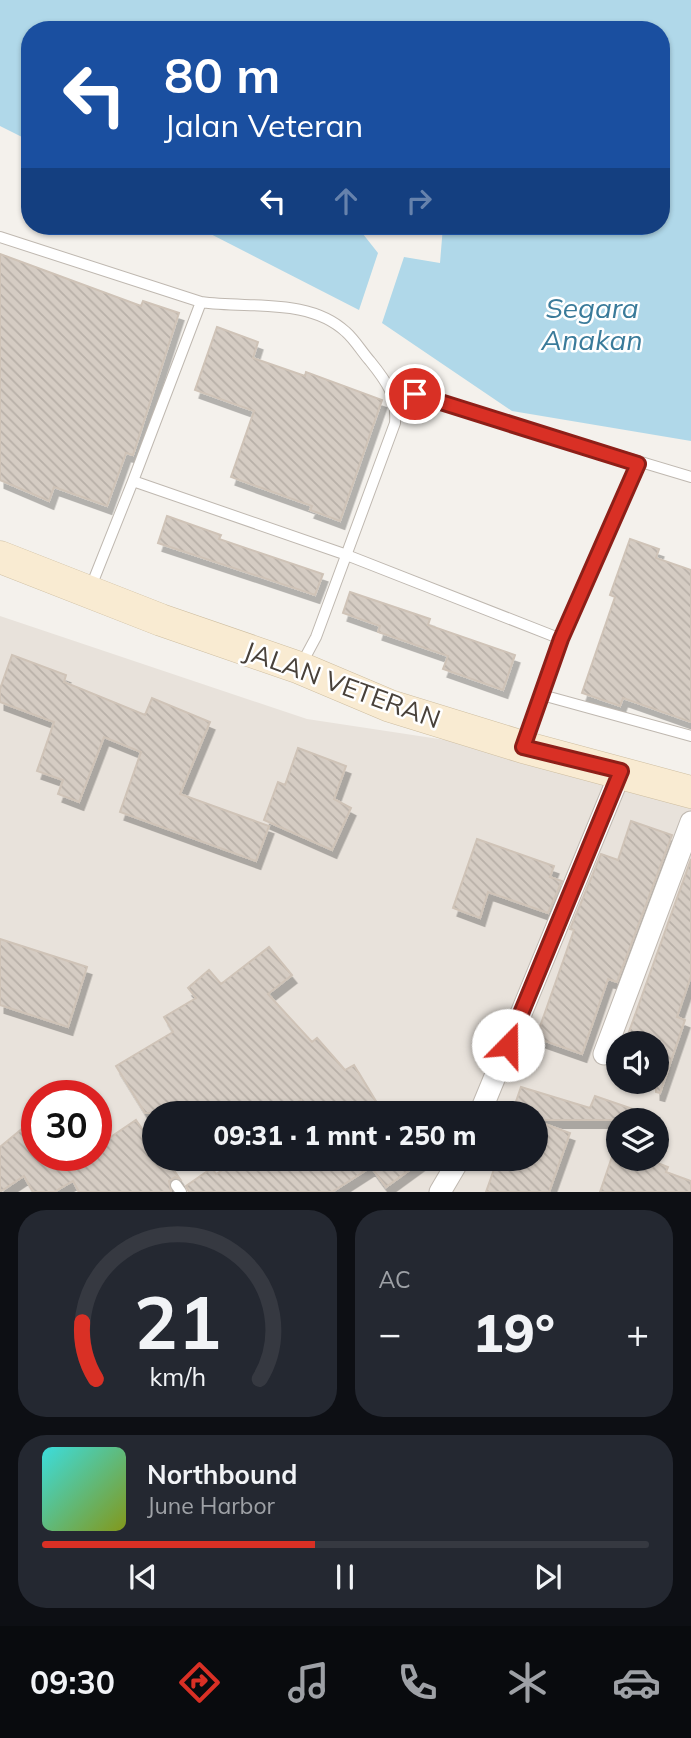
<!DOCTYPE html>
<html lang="id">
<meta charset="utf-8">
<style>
:root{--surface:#171b24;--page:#242831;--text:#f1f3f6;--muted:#9ea1a6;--line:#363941;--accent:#d93025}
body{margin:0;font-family:Mulish,sans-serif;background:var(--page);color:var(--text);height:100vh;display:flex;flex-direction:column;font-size:26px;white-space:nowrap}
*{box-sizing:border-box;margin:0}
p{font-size:23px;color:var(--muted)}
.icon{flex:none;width:38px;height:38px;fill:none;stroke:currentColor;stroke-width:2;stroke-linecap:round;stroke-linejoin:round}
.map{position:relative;height:1192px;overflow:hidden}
.details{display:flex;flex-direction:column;gap:18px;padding:18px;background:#0d0f14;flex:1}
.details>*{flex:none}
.hud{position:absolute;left:21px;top:21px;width:649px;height:214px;border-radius:28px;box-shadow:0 2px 5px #0004;background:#1a4fa0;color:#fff;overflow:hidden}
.controls{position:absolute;left:606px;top:1031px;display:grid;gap:14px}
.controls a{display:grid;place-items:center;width:63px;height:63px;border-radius:50%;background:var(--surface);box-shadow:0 2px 5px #0004;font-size:35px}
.speed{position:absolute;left:21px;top:1080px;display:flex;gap:14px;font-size:35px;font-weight:700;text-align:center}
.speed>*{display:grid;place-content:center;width:91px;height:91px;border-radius:50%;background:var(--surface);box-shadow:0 2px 5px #0004;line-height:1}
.speed .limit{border:10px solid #d22;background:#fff;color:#111}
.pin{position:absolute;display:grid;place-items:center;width:60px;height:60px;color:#fff;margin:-30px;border:4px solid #fff;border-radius:50%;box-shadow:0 2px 7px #0007}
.me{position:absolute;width:77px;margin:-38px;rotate:22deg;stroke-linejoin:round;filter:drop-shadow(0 0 5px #0008)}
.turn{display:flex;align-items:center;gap:24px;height:147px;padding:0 28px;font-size:32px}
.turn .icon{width:91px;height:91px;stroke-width:2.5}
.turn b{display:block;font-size:49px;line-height:60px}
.lanes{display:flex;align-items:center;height:66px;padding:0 28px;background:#0003;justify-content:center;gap:35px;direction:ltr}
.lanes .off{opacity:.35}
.big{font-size:52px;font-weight:800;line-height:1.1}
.details .card{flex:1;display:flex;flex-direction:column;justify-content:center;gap:10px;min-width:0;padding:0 24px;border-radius:28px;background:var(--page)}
.details .dial{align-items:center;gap:0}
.dial svg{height:182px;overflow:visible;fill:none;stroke:var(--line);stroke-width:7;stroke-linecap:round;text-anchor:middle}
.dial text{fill:var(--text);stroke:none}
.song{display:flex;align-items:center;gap:21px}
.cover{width:84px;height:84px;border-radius:10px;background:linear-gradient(135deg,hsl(180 70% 55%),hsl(70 70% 35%))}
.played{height:7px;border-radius:4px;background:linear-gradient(90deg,var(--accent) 45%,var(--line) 45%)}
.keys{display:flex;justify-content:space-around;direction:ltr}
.heat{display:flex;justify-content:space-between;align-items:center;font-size:38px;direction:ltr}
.details .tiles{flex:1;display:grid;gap:18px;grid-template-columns:1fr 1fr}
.card:last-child{grid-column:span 2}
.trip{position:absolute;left:142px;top:1101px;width:406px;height:70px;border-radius:35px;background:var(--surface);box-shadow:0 2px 5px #0004;font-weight:800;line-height:70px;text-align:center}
.menu{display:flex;height:112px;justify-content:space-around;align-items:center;background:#090b0e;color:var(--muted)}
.menu .icon{width:49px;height:49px}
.menu .current{color:var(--accent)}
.menu b{font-size:32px;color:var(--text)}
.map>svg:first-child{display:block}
.residential{fill:#e8e2db;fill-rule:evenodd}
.water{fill:#b0d8e9}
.building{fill:url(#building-back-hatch);stroke:#cfc3b7;stroke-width:2;filter:url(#shadow)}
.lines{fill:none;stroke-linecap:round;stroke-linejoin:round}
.lane-casing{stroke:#bfb8b0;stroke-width:12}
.street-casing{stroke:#bfb8b0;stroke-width:23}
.secondary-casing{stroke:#cebea1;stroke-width:33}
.lane{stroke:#fff;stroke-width:10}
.street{stroke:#fff;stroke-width:21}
.secondary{stroke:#f9ebd2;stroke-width:32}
.route-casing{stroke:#8d1f18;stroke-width:18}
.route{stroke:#d93025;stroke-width:12}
.labels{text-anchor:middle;stroke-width:5;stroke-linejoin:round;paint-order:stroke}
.street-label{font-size:26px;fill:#48413a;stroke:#fff}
.water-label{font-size:28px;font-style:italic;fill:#3a7b9a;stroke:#fff}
</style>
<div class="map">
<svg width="691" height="1192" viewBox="0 0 691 1192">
<defs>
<pattern id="building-back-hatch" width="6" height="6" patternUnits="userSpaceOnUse" patternTransform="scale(1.75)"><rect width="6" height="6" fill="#d5ccc3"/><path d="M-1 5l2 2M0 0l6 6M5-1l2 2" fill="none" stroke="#b8b0a8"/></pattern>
<filter id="shadow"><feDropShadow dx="4.5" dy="8" stdDeviation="0" flood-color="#0004"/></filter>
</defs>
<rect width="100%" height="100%" fill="#f4f1ec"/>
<path class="residential" d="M0 616 307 719 691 777V1192H0ZM618 1043H656V1082H618ZM37 1096H96V1155H37ZM154 1113H536V1158H154ZM618 1120H656V1158H618Z"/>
<path class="water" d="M0 0H691V441L512 411 382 323 404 257 440 263 443 226H662V30H30V141L0 126Z
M195 226H349L363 234 378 253 359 310Z"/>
<path class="building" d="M0 254 141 306 143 301 179 313 133 455 126 453 107 506 54 487 49 501 0 480Z
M217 327 258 342 253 358 305 376 306 372 382 400 340 521 310 510 312 506 231 477 254 411 195 390Z
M167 516 221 535 219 539 323 574 315 595 158 543Z
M630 539 659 549 656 558 691 570V722L623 698 620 706 582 693 615 597 610 595Z
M350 592 430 619 428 625 515 655 503 690 443 669 448 656 378 632 380 626 343 613Z
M12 655 66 675 64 682 145 715 152 698 210 722 180 794 269 826 256 861 120 812 141 752 104 737 79 802 58 794 63 780 37 771 54 722 0 702V689Z
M298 748 346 766 334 799 351 808 332 850 264 820 278 782 285 785Z
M631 821 672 835 617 982 608 979 582 1054 536 1038 574 930 570 929 601 854 618 860Z
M477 839 554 866 550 877 562 881 548 913 488 892 480 918 453 908Z
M691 859V976L677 1017 685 1020 660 1093 656 1092V1043H625Z
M0 939 87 967 68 1027 0 1005Z
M269 947 292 975 268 994 312 1042 317 1038 345 1070 354 1065 383 1113H309L301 1100 278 1113H145L116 1066 173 1032 164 1017 196 998 188 988 209 970 221 984Z
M521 1087 590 1108 595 1096 656 1117V1120H536V1113H512Z
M136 1120 154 1146V1158L166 1159 180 1179 175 1177 169 1181 171 1192H79L73 1181 54 1192H33L24 1176 0 1192V1147L23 1128 37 1145V1155H96V1147Z
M536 1121 570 1133 549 1192H486L498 1158H536Z
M615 1148 618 1149V1158H645L668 1167 666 1172 691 1181V1192H600Z
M243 1158H426L386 1187 371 1167 332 1192H189L186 1186 212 1168 216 1174Z"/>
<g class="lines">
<g class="lane-casing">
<path id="lane" d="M0 237 201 302
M390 387 691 477
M90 589 133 481
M301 665 316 637 395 423C397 396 387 382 370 361 362 352 355 340 346 332 309 297 248 309 201 302L133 481 344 554 561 639
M542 695 691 736
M524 743 561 639 638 464
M176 1185 181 1192"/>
</g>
<g class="street-casing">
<path id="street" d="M604 1054 691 822
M480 1113 621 771
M440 1192 460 1158"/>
</g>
<g class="secondary-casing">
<path id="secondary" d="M0 557 161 620 300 668 390 706 523 747 691 792"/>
</g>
<use href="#lane" class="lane"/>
<use href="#street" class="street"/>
<use href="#secondary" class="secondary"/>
</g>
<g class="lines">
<g class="route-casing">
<path id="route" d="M415 394 638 464 561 639 523 747 621 771 508 1045"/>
</g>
<use href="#route" class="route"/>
</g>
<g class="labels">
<g class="street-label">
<text transform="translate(342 685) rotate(20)" y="9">JALAN VETERAN</text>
</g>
<g class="water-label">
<text x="592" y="318">Segara<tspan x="592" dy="32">Anakan</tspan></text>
</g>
</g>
</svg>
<div class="controls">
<a><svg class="icon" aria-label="sound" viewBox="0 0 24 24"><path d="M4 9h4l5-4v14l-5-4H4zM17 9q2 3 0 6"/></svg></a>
<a><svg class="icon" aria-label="layers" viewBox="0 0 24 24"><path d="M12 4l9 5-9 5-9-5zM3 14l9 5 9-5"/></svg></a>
</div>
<div class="speed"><div class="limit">30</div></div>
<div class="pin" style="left:415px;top:394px;background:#d93025"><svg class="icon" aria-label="arrive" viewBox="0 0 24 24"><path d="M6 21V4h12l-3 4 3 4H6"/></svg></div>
<svg class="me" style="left:508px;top:1045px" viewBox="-20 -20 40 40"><circle r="19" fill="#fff"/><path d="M0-13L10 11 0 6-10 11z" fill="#d93025"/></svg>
<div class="trip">09:31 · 1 mnt · 250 m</div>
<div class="hud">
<div class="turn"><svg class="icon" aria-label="left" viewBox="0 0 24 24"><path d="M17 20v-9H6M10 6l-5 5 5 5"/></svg><div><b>80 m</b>Jalan Veteran</div></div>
<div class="lanes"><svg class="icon" aria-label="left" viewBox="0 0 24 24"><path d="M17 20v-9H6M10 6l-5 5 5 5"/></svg><svg class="icon off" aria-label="ahead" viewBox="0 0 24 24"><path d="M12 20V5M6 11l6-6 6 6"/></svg><svg class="icon off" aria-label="right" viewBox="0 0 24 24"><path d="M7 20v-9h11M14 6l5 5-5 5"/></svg></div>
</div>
</div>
<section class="details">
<div class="tiles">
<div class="card dial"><svg viewBox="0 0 100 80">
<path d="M14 69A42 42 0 1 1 86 69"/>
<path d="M14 69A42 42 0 0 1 8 44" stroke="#d93025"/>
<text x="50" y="56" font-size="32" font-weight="700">21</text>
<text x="50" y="72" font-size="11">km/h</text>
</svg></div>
<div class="card"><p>AC</p>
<div class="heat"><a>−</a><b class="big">19°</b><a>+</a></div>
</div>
<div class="card">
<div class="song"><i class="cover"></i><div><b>Northbound</b><p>June Harbor</p></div></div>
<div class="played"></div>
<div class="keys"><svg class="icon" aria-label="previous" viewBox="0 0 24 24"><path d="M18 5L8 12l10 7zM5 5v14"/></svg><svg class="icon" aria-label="pause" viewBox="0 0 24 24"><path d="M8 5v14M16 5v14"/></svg><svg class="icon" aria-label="next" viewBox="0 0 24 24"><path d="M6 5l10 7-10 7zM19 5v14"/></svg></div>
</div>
</div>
</section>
<nav class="menu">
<b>09:30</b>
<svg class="icon current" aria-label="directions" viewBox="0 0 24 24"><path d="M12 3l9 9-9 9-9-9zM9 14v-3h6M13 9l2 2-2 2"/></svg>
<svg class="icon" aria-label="music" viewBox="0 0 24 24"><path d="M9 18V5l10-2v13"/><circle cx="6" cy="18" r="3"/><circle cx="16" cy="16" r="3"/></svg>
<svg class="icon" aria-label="phone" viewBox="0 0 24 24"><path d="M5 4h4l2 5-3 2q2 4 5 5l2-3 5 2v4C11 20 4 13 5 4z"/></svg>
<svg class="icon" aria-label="climate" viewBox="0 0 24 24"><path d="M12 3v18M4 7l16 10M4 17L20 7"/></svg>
<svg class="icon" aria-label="car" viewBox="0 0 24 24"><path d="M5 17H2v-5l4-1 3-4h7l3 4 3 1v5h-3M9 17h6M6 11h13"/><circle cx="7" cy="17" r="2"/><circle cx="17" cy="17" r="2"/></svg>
</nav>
